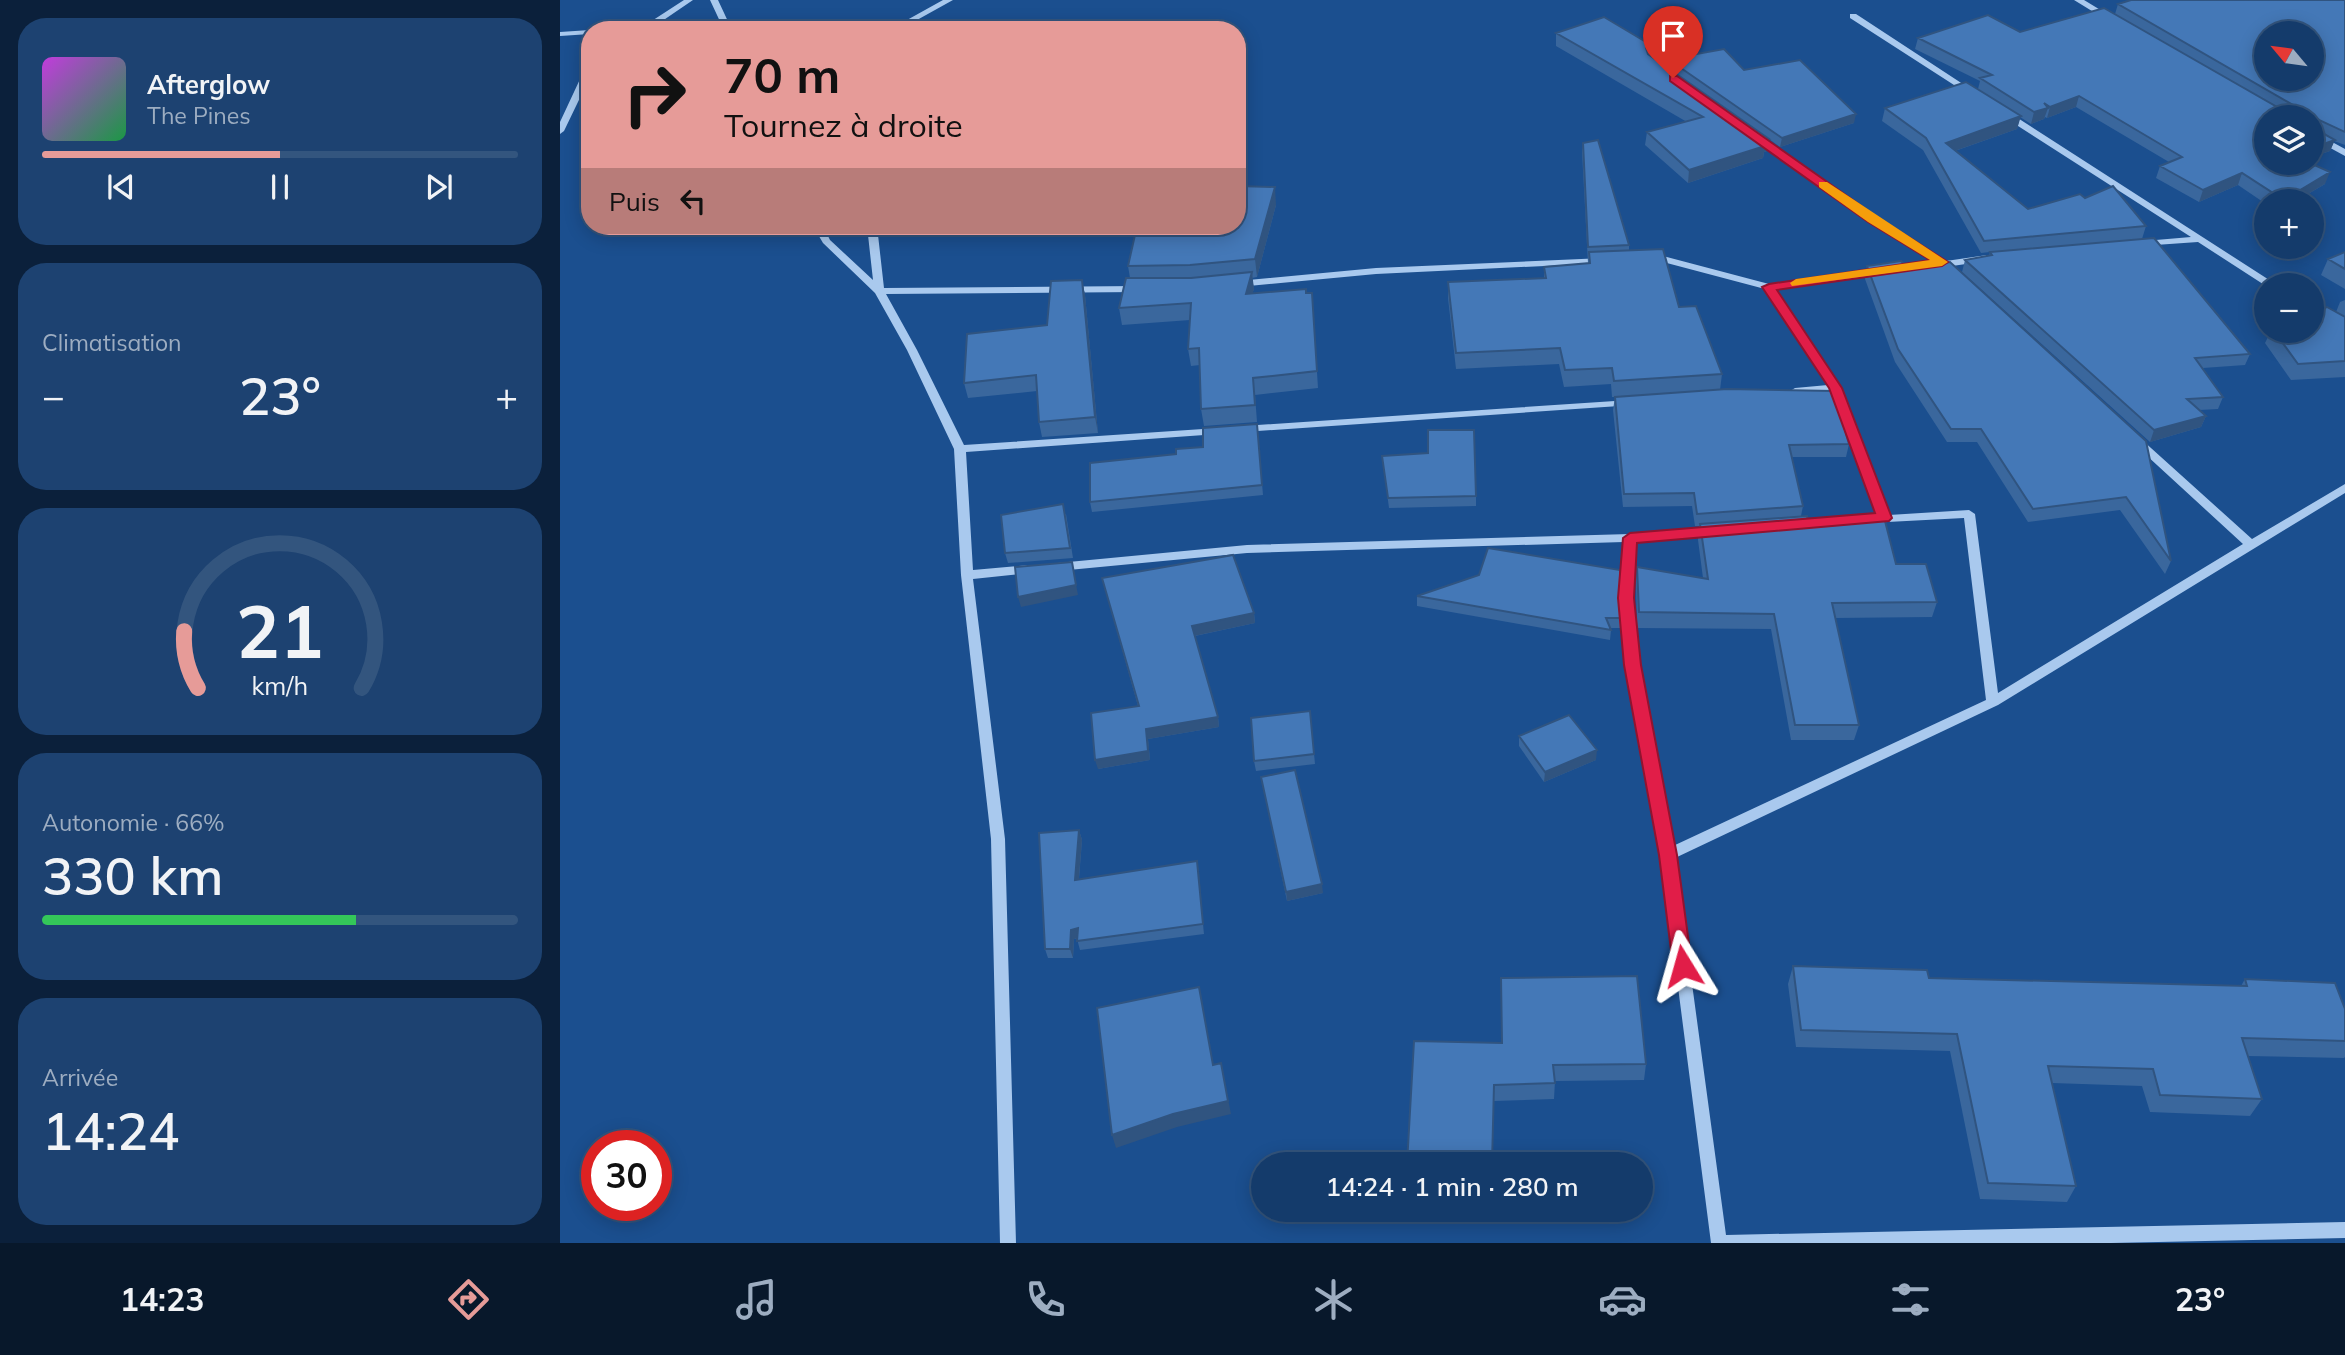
<!DOCTYPE html>
<html lang="fr">
<meta charset="utf-8">
<style>
:root{--surface:#143b6b;--page:#1d4271;--text:#f1f3f6;--muted:#9dadc1;--line:#33557e;--accent:#e69b98}
body{margin:0;font-family:Mulish,sans-serif;background:var(--page);color:var(--text);height:100vh;display:flex;flex-direction:column;font-size:26px;white-space:nowrap}
*{box-sizing:border-box;margin:0}
p{font-size:23px;color:var(--muted)}
.icon{flex:none;width:38px;height:38px;fill:none;stroke:currentColor;stroke-width:2;stroke-linecap:round;stroke-linejoin:round}
.map{position:relative;flex:1;overflow:hidden}
.details{display:flex;flex-direction:column;gap:18px;padding:18px;background:#0b203b;width:560px}
.details>*{flex:none}
.banner{position:absolute;left:21px;top:21px;width:665px;height:214px;border-radius:28px;box-shadow:0 4px 18px #0003,0 0 0 2px var(--line);background:#e69b98;color:#111;overflow:hidden}
.needle{width:46px;rotate:299deg}
.buttons{position:absolute;left:1694px;top:21px;display:grid;gap:14px}
.buttons a{display:grid;place-items:center;width:70px;height:70px;border-radius:50%;background:var(--surface);box-shadow:0 4px 18px #0003,0 0 0 2px var(--line);font-size:35px}
.speed{position:absolute;left:21px;top:1130px;display:flex;gap:14px;font-size:35px;font-weight:700;text-align:center}
.speed>*{display:grid;place-content:center;width:91px;height:91px;border-radius:50%;background:var(--surface);box-shadow:0 4px 18px #0003,0 0 0 2px var(--line);line-height:1}
.speed .limit{border:10px solid #d22;background:#fff;color:#111}
.pin{position:absolute;display:grid;place-items:center;width:60px;height:60px;color:#fff;margin:-72px -30px;border-radius:50% 50% 50% 0;rotate:-45deg;box-shadow:0 0 7px #0007}
.pin .icon{rotate:45deg}
.me{position:absolute;width:77px;margin:-38px;rotate:352deg;stroke-linejoin:round;filter:drop-shadow(0 0 5px #0008)}
.turn{display:flex;align-items:center;gap:24px;height:147px;padding:0 28px;font-size:32px}
.turn .icon{width:91px;height:91px;stroke-width:2.5}
.turn b{display:block;font-size:49px;line-height:60px}
.then{display:flex;align-items:center;height:66px;padding:0 28px;background:#0003;gap:14px;font-size:26px}
.big{font-size:52px;font-weight:600;line-height:1.1}
.details .widget{flex:1;display:flex;flex-direction:column;justify-content:center;gap:10px;min-width:0;padding:0 24px;border-radius:28px;background:var(--page)}
.details .dial{align-items:center;gap:0}
.dial svg{height:182px;overflow:visible;fill:none;stroke:var(--line);stroke-width:7;stroke-linecap:round;text-anchor:middle}
.dial text{fill:var(--text);stroke:none}
.song{display:flex;align-items:center;gap:21px}
.cover{width:84px;height:84px;border-radius:10px;background:linear-gradient(135deg,hsl(290 70% 55%),hsl(140 70% 35%))}
.played{height:7px;border-radius:4px;background:linear-gradient(90deg,var(--accent) 50%,var(--line) 50%)}
.keys{display:flex;justify-content:space-around;direction:ltr}
.heat{display:flex;justify-content:space-between;align-items:center;font-size:38px;direction:ltr}
.charge{height:10px;border-radius:5px;background:linear-gradient(90deg,#34c759 66%,var(--line) 0)}
.trip{position:absolute;left:691px;top:1152px;width:402px;height:70px;border-radius:35px;background:var(--surface);box-shadow:0 4px 18px #0003,0 0 0 2px var(--line);font-weight:600;line-height:70px;text-align:center}
.menu{display:flex;height:112px;justify-content:space-around;align-items:center;background:#08182b;color:var(--muted)}
.menu .icon{width:49px;height:49px}
.menu .current{color:var(--accent)}
.menu b{font-size:32px;color:var(--text)}
main{display:flex;flex:1;min-height:0}
.map>svg:first-child{display:block}
.lines{fill:none;stroke-linecap:round;stroke-linejoin:round}
.minor{fill:#a9c9ee;fill-rule:evenodd}
.wall{fill:#3a679d}
.shaded-wall{fill:#305480}
.building{fill:#4478b7;stroke:#305480;stroke-width:2;fill-rule:evenodd}
.route{fill:#e11d48;stroke:#92132f;stroke-width:2}
.slow{fill:#f59e0b}
</style>
<main>
<section class="details">
<div class="widget">
<div class="song"><i class="cover"></i><div><b>Afterglow</b><p>The Pines</p></div></div>
<div class="played"></div>
<div class="keys"><svg class="icon" aria-label="previous" viewBox="0 0 24 24"><path d="M18 5L8 12l10 7zM5 5v14"/></svg><svg class="icon" aria-label="pause" viewBox="0 0 24 24"><path d="M8 5v14M16 5v14"/></svg><svg class="icon" aria-label="next" viewBox="0 0 24 24"><path d="M6 5l10 7-10 7zM19 5v14"/></svg></div>
</div>
<div class="widget"><p>Climatisation</p>
<div class="heat"><a>−</a><b class="big">23°</b><a>+</a></div>
</div>
<div class="widget dial"><svg viewBox="0 0 100 80">
<path d="M14 69A42 42 0 1 1 86 69"/>
<path d="M14 69A42 42 0 0 1 8 44" stroke="#e69b98"/>
<text x="50" y="56" font-size="32" font-weight="700">21</text>
<text x="50" y="72" font-size="11">km/h</text>
</svg></div>
<div class="widget"><p>Autonomie · 66%</p><b class="big">330 km</b><div class="charge"></div></div>
<div class="widget"><p>Arrivée</p><b class="big">14:24</b></div>
</section>
<div class="map">
<svg width="1785" height="1243" viewBox="0 0 1785 1243">
<rect width="100%" height="100%" fill="#1b4f8f"/>
<g class="lines">
<path class="minor" d="M124 0H133L89 30H57L61 28 84 26Z
M150 0H158L172 30H164Z
M383 0H393L339 30H329Z
M1514 0H1524L1552 17 1545 19Z
M1290 14H1296L1415 92 1408 94 1290 18Z
M30 30V34L0 36V32Z
M27 71H30V77L4 131 0 134V122L21 77Z
M1444 113H1450L1717 285 1706 286 1638 242 1581 246V242L1584 241 1631 237 1444 117Z
M1752 131 1785 149V156L1752 138Z
M1196 134 1316 217 1386 261 1427 255 1432 258 1427 261 1392 266 1399 273 1394 276 1382 267 1215 289 1280 388 1329 515 1409 510 1415 514 1438 693 1683 544 1573 443 1572 441 1573 439H1581L1692 539 1785 484V493L1438 705 1115 858 1166 1235 1785 1222V1238L1551 1243H1151L1101 855 1066 665 1060 598 1064 542 687 553 498 571 492 567 498 563 687 545 1070 534 1158 528 1160 531 1154 535 1076 542 1072 598 1078 665 1113 846 1426 700 1404 518 1270 525 1268 522 1270 519 1274 518 1317 516 1271 392 1235 394 1230 391 1235 388 1268 385 1205 289 1103 262 1087 261 1085 259 1090 256H1103L1209 284 1375 262 1310 221 1193 139 1192 137Z
M253 226H263L270 240 313 280 307 226H317L324 288 580 286 585 289 580 292 326 294 357 350 404 445 658 428 663 431 658 434 406 452 413 570 470 565 476 569 470 573 413 579 445 839 456 1243H440L431 839 401 575 394 449 347 350 315 293 263 243Z
M1044 258 1049 261 1047 263 816 274 678 287 673 284 678 281 816 268Z
M1070 400 1075 403 1074 405 683 432 678 429 683 426Z"/>
</g>
<path class="wall" d="M1785 0V145L1774 141 1770 151 1752 157V117H1706L1765 184 1736 201H1706V204L1678 185 1639 202 1596 178 1600 166 1609 162 1516 107 1487 118 1485 117 1484 119 1471 124 1460 117 1457 129 1395 151 1468 209 1525 198 1586 226 1582 239 1690 354 1685 365 1643 368 1663 397 1658 409 1639 410 1646 416 1641 427 1590 442 1402 272 1405 260 1429 256 1430 252 1421 253 1363 150 1322 121 1325 108 1418 89 1420 81 1355 49 1358 38 1460 32 1555 14 1558 4Z
M996 33 1090 56 1104 65 1105 57 1109 59 1184 70 1294 123 1220 147 1209 139 1207 151 1204 152 1203 158 1128 183 1085 145 1087 132 1127 122 996 46Z
M1023 143 1069 245V250L1119 307 1162 374 1160 390 1289 444 1286 457H1232L1243 506 1241 516 1336 564 1377 602 1372 617 1275 618 1299 725 1294 740H1231L1211 629 1077 628 1076 583 1077 567 1143 578 1138 540 1139 526H1135L1132 506 1063 507 1053 410 1055 397H1052L1051 384 1004 387 999 364 896 369 888 298V282L984 278V267L1028 263 1022 152Z
M716 205 697 277 692 278 694 289 692 294 752 293 758 388 695 395 697 422 644 426 641 409 640 365 631 366 628 349 630 320 562 325 559 308 570 278 568 266Z
M1785 252V289L1761 275 1768 259Z
M1307 266 1350 270 1586 441 1611 561 1605 574 1560 510 1468 522 1417 442H1387L1335 362 1305 279Z
M522 280 525 295 538 433 482 437 479 422 477 391 408 398 404 383 487 325Z
M1785 300V377L1731 380 1705 343 1711 331H1752L1776 312 1780 302Z
M697 424 703 495 532 512 530 502 616 454 643 447Z
M822 456 916 496V506L829 508Z
M506 514 513 558 448 563 445 553Z
M542 578 694 613 695 623 635 636 658 717 659 727 588 739 590 760 538 769 578 706Z
M857 596 1061 618 1060 628H1050L1051 630 1050 640 857 606Z
M750 711 755 764 696 771 694 761Z
M959 736 1036 760 984 782 959 746Z
M701 777 763 893 727 901Z
M519 830 522 840 519 879 637 861 644 934 520 950 517 939H514L513 958H488L485 949Z
M1233 966 1369 978 1681 986 1685 979 1785 1009V1057L1784 1058 1688 1056 1702 1099 1690 1116 1590 1112 1582 1086 1492 1083 1516 1186 1507 1202 1420 1199 1390 1051 1236 1047 1228 984Z
M941 978 1086 1064 1084 1080 995 1081 994 1099 934 1101 847 1164 941 1043Z"/>
<path class="shaded-wall" d="M1091 45 1090 57 1085 60 1086 48Z
M1519 96 1516 107 1487 118 1490 107Z
M1488 108 1484 119 1471 124 1474 112Z
M1296 114 1294 123 1220 147 1222 138Z
M1461 116 1457 129 1383 155 1386 143Z
M1209 139 1207 151 1204 152 1203 158 1128 183 1129 170Z
M1775 140 1770 151 1752 157V148Z
M1770 172 1765 184 1736 201H1723Z
M1682 173 1678 185 1639 202 1643 190Z
M715 187 716 205 697 277 695 259Z
M692 272 694 289 687 311 686 294Z
M522 280 525 295 538 433 535 417Z
M1646 416 1641 427 1590 442 1594 430Z
M512 562 518 595 461 607 458 597Z
M694 613 695 623 634 636 632 626Z
M658 717 659 727 588 739 590 760 538 769 535 760 586 729Z
M1037 750 1036 760 984 782 985 772Z
M519 830 522 840 518 889 515 880Z
M637 861 639 871 644 934 643 924Z
M762 884 763 893 727 901 726 892Z
M518 928 520 938 514 939 513 958 510 949 511 930Z
M661 1063 671 1114 617 1127 556 1148 552 1135Z"/>
<path class="building" d="M1571 0H1785V132L1755 118V129L1775 140 1752 148V117H1706V163H1750L1770 172 1724 200 1682 173 1643 190 1600 166 1622 157 1519 96 1490 107 1484 103 1488 108 1474 112 1420 78 1432 75 1358 38 1428 15 1460 32 1544 8 1719 108H1730L1733 105 1558 4ZM1706 33H1752V79H1706Z
M1044 17 1091 45 1086 48 1088 54 1209 139 1204 140 1205 146 1129 170 1087 132 1143 117 996 33Z
M1164 49 1184 70 1240 60 1296 114 1222 138 1105 57 1109 59Z
M1406 82 1461 116 1386 143 1468 209 1520 194 1525 198 1553 186 1586 226 1424 241 1366 138 1325 108Z
M1038 140 1069 245 1028 247 1023 143Z
M677 186 715 187 695 259 630 265 568 266 577 226H677Z
M1594 238 1690 354 1635 358 1663 397 1627 399 1646 416 1594 430 1405 260 1432 255 1430 252Z
M1103 249 1119 307 1136 306 1162 374 1054 381 1052 368 1005 370 1000 348 896 353 888 282 986 278 984 267 1030 263 1029 252Z
M1785 252V269L1768 259Z
M1341 261 1350 270 1390 262 1586 441 1611 561 1566 497 1473 509 1421 429H1391L1338 349 1307 266Z
M692 272 686 294 746 289V293H752L757 371 693 378 695 405 641 409 639 348 628 349 631 303 559 308 566 278H631Z
M522 280 535 417 479 422 476 375 404 383 407 334 487 325 491 281Z
M1767 307 1785 317V361L1738 364 1714 331H1752V313Z
M1167 389 1274 391 1289 444 1229 445 1243 506 1137 514 1134 493 1064 494 1055 397Z
M697 424 702 485 530 502V463L616 454V449L643 447V428Z
M868 430H914L916 496 828 498 822 456 868 453Z
M503 504 510 548 445 553 441 515Z
M1247 516 1248 520 1325 521 1336 564H1366L1377 602 1272 603 1299 725H1235L1214 614 1079 612 1077 567 1148 579 1140 524Z
M928 548 1060 570 1061 618H1046L1051 630 857 596 919 575Z
M673 555 694 613 632 626 658 717 586 729 588 751 535 760 531 713 579 706 542 578Z
M512 562 516 585 458 597 455 567Z
M750 711 754 754 694 761 691 718Z
M1009 715 1037 750 985 772 959 736Z
M735 770 762 884 726 892 701 777Z
M519 830 515 880 637 861 643 924 517 941 518 928 511 930 510 949H485L479 833Z
M1233 966 1367 970 1369 978 1687 986 1685 979 1775 983 1785 1009V1041L1682 1038 1702 1099 1600 1095 1593 1069 1488 1066 1516 1186 1428 1183 1397 1034 1241 1030Z
M1077 976 1086 1064 993 1065 995 1083 934 1085 932 1164H847L854 1041 942 1043 941 978Z
M639 987 653 1065 661 1063 668 1101 613 1114 552 1135 537 1008Z"/>
<path class="route" d="M1110 76H1117L1317 217 1388 262 1382 266 1217 290 1282 388 1332 518 1329 521 1077 543 1074 598 1081 665 1117 855 1132 966 1129 971 1123 974 1116 971 1113 966 1099 855 1064 665 1058 598 1063 538 1070 533 1315 513 1269 388 1202 287 1209 284 1370 260 1308 222 1110 81Z"/>
<path class="slow" d="M1259 182H1267L1388 262 1382 266 1232 286 1230 283 1236 279 1370 260 1308 222 1259 187Z"/>
</svg>
<div class="buttons">
<a><svg class="needle" viewBox="-14 -14 28 28"><path d="M0-13l5 13h-10z" fill="#e53935"/><path d="M0 13l5-13h-10z" fill="#9dadc1"/></svg></a>
<a><svg class="icon" aria-label="layers" viewBox="0 0 24 24"><path d="M12 4l9 5-9 5-9-5zM3 14l9 5 9-5"/></svg></a>
<a>+</a>
<a>−</a>
</div>
<div class="speed"><div class="limit">30</div></div>
<div class="pin" style="left:1113px;top:78px;background:#d93025"><svg class="icon" aria-label="arrive" viewBox="0 0 24 24"><path d="M6 21V4h12l-3 4 3 4H6"/></svg></div>
<svg class="me" style="left:1123px;top:966px" viewBox="-20 -20 40 40"><path d="M0-17L14 15 0 8-14 15z" fill="#e11d48" stroke="#fff" stroke-width="4"/></svg>
<div class="trip">14:24 · 1 min · 280 m</div>
<div class="banner">
<div class="turn"><svg class="icon" aria-label="right" viewBox="0 0 24 24"><path d="M7 20v-9h11M14 6l5 5-5 5"/></svg><div><b>70 m</b>Tournez à droite</div></div>
<div class="then">Puis<svg class="icon" aria-label="left" viewBox="0 0 24 24"><path d="M17 20v-9H6M10 6l-5 5 5 5"/></svg></div>
</div>
</div>
</main>
<nav class="menu">
<b>14:23</b>
<svg class="icon current" aria-label="directions" viewBox="0 0 24 24"><path d="M12 3l9 9-9 9-9-9zM9 14v-3h6M13 9l2 2-2 2"/></svg>
<svg class="icon" aria-label="music" viewBox="0 0 24 24"><path d="M9 18V5l10-2v13"/><circle cx="6" cy="18" r="3"/><circle cx="16" cy="16" r="3"/></svg>
<svg class="icon" aria-label="phone" viewBox="0 0 24 24"><path d="M5 4h4l2 5-3 2q2 4 5 5l2-3 5 2v4C11 20 4 13 5 4z"/></svg>
<svg class="icon" aria-label="climate" viewBox="0 0 24 24"><path d="M12 3v18M4 7l16 10M4 17L20 7"/></svg>
<svg class="icon" aria-label="car" viewBox="0 0 24 24"><path d="M5 17H2v-5l4-1 3-4h7l3 4 3 1v5h-3M9 17h6M6 11h13"/><circle cx="7" cy="17" r="2"/><circle cx="17" cy="17" r="2"/></svg>
<svg class="icon" aria-label="filters" viewBox="0 0 24 24"><path d="M4 7h16M4 17h16"/><circle cx="9" cy="7" r="2"/><circle cx="15" cy="17" r="2"/></svg>
<b>23°</b>
</nav>
